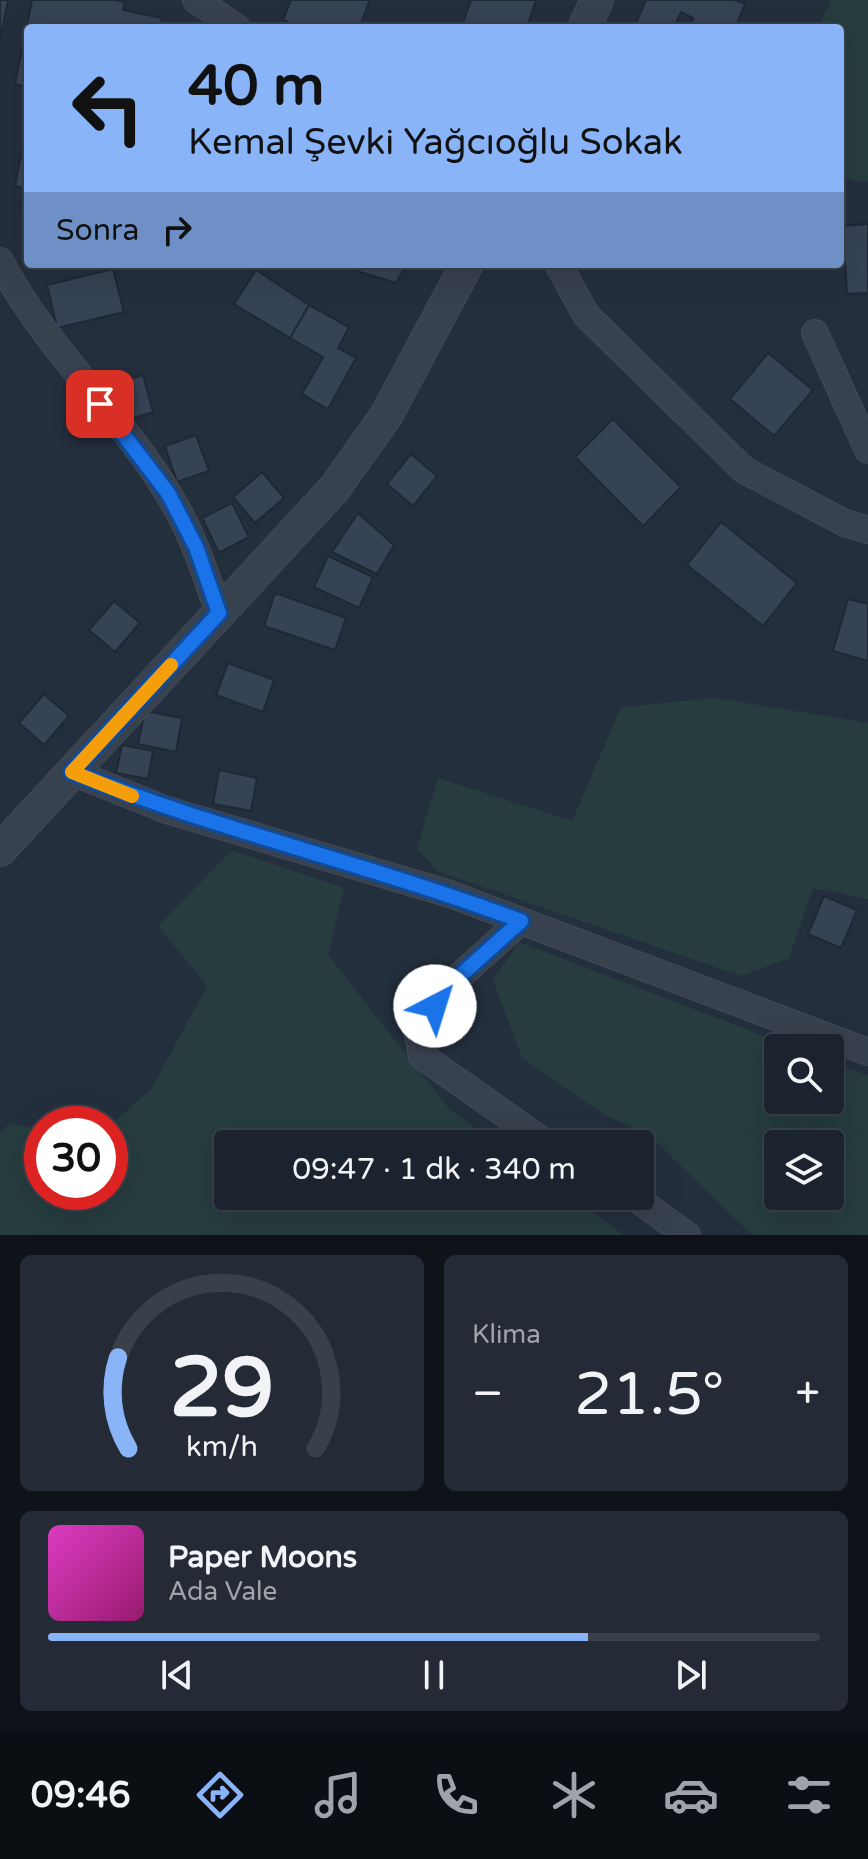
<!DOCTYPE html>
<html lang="tr">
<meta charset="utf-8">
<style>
:root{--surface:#1b232e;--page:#242b36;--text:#f1f3f6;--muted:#a0a4aa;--line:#39404a;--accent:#8ab4f8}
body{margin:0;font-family:"Varela Round",sans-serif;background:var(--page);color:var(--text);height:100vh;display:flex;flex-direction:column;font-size:30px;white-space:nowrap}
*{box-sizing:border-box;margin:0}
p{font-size:26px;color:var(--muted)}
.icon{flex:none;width:44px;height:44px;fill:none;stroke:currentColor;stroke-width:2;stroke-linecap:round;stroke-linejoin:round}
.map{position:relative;height:1235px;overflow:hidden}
.side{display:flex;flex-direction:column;gap:20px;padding:20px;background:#0f1319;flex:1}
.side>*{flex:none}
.banner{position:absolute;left:24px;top:24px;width:820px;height:244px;border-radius:8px;box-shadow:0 8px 32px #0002,0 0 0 2px var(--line);background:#8ab4f8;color:#111;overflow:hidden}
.controls{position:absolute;left:764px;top:1034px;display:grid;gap:16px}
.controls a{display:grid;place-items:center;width:80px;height:80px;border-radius:8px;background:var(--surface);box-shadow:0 8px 32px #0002,0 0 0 2px var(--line);font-size:40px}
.speed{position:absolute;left:24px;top:1106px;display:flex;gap:16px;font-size:40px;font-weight:700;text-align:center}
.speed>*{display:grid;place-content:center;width:104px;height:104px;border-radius:50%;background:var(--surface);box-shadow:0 8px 32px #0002,0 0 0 2px var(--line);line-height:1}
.speed .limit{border:12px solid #d22;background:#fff;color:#111}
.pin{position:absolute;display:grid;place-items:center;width:68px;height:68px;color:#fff;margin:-34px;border-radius:16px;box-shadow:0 4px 12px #0006}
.me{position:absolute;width:88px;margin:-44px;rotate:40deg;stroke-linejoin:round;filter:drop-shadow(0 0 6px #0008)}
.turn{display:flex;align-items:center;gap:28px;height:168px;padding:0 32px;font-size:36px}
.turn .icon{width:104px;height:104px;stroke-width:2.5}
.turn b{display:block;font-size:56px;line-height:68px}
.then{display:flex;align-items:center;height:76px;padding:0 32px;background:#0003;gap:16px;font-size:30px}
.big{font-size:60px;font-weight:600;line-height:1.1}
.side .widget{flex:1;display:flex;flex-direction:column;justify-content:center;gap:12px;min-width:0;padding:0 28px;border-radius:12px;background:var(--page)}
.side .dial{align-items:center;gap:0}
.dial svg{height:208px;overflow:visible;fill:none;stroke:var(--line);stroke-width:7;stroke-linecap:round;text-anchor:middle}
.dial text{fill:var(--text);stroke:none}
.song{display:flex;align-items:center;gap:24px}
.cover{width:96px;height:96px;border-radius:12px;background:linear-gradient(135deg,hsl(310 70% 55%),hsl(320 70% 35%))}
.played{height:8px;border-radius:4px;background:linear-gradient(90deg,var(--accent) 70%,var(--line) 70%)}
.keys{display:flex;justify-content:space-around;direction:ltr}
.heat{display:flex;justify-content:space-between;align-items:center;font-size:44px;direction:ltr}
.side .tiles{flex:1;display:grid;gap:20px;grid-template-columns:1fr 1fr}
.widget:last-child{grid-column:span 2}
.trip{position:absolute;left:214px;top:1130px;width:440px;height:80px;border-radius:8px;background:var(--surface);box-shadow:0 8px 32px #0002,0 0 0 2px var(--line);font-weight:600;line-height:80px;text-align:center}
.dock{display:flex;height:128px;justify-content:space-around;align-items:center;background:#0b0e12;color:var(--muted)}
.dock .icon{width:56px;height:56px}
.dock .on{color:var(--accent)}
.dock b{font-size:36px;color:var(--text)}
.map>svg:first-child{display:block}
.green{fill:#263c3f;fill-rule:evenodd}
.building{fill:#364354;stroke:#1f2835;stroke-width:2}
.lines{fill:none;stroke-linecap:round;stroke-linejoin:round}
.minor-casing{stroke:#414a57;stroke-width:28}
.tertiary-casing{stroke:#414a57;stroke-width:34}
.minor{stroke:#38414e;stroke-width:26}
.tertiary{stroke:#38414e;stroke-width:32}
.route-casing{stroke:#114b97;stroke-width:20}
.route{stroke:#1a73e8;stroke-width:14}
.slow{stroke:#f59e0b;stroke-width:14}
</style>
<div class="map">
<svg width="868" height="1235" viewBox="0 0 868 1235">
<rect width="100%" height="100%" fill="#242f3e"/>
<path class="green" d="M831 0H868V182L840 179V28H817Z
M716 698 868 723V899L813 888 789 958 741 976 437 871 417 848 438 778 572 821 621 707Z
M232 850 344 888 328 955 449 1109 498 1144H228V1196H570L624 1235H0V1132L10 1123 42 1130V1192H110V1126L152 1088 207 986 158 926Z
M519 942 795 1048H778V1100H830V1061L868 1076V1235H752L650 1136 603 1114 522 1058 493 980ZM778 1144H830V1196H778Z"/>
<path class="building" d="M0 0H8L0 41Z
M32 0H115L125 2 123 10 162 18 160 28H28V87L15 84Z
M291 0H370L359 28H303L283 20Z
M471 0H536L527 28H461Z
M646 0H735L745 4 735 28H691L693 18 681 12 674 28H634Z
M23 145 28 146V211L20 209 24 188 15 186Z
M868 224V293L847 294 843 226Z
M358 264H407L396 283 354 270Z
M113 269 124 312 57 328 47 285Z
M256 270 309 305 290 338 234 304Z
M309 305 349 327 338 348 356 358 328 409 302 394 323 357 290 338Z
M768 353 813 390 774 436 730 399Z
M143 375 153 412 121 422 110 385Z
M613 419 681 487 643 526 575 457Z
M196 435 209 471 177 482 165 446Z
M411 454 437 476 413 506 387 484Z
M262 472 284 498 255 523 233 497Z
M232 503 249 537 219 553 202 518Z
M358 513 394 545 377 574 332 552Z
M721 522 797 583 763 626 687 565Z
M328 556 373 577 359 608 314 587Z
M275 593 346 618 335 650 264 626Z
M848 599 868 604V661L833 651Z
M114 601 140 623 115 652 89 630Z
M228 663 274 680 263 712 216 695Z
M44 694 69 716 44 745 19 723Z
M145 711 182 718 176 752 138 744Z
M122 745 153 751 148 779 116 773Z
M219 770 257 778 251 811 213 804Z
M824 896 857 910 841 948 808 934Z"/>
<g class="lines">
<g class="minor-casing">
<path id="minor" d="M196 0 237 28
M0 261C45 348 119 412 169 495 192 532 205 572 219 613
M558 264 586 315 744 470 845 523 868 530
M815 333 868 450
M72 772 167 810 450 894 868 1052
M521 921 453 982 417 1029 422 1056 547 1144
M633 1196 687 1235"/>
</g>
<g class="tertiary-casing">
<path id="tertiary" d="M584 28 597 0
M0 850 334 489 386 416 467 264"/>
</g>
<use href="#minor" class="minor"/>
<use href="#tertiary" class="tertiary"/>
</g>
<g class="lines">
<g class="route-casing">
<path id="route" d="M100 404 168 493 196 547 219 613 72 772C220 831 372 865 521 921L453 982 435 1006"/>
</g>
<use href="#route" class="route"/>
<path class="slow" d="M132 796 72 772 171 665"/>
</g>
</svg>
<div class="controls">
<a><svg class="icon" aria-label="search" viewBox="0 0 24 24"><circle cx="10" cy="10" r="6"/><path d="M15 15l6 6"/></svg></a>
<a><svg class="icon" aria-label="layers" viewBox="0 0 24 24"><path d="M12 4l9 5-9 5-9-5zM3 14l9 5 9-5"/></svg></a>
</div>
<div class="speed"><div class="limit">30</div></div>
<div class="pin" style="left:100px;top:404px;background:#d93025"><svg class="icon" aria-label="arrive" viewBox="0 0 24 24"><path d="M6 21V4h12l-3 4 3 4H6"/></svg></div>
<svg class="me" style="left:435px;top:1006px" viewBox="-20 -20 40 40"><circle r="19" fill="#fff"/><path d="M0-13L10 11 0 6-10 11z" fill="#1a73e8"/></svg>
<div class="trip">09:47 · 1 dk · 340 m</div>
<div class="banner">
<div class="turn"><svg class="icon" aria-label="left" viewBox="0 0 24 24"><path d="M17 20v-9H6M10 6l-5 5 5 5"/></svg><div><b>40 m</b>Kemal Şevki Yağcıoğlu Sokak</div></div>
<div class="then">Sonra<svg class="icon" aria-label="right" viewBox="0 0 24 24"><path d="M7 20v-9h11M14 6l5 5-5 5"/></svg></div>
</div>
</div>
<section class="side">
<div class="tiles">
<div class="widget dial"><svg viewBox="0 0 100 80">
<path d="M14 69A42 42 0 1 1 86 69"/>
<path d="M14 69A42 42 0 0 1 10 34" stroke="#8ab4f8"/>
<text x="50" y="56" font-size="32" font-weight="700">29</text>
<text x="50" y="72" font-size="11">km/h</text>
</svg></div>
<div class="widget"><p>Klima</p>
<div class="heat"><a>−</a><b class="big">21.5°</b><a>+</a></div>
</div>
<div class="widget">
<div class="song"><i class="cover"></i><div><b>Paper Moons</b><p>Ada Vale</p></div></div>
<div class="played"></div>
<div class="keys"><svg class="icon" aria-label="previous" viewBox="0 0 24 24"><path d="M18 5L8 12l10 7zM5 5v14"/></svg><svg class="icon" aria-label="pause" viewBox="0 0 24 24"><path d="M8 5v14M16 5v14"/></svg><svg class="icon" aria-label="next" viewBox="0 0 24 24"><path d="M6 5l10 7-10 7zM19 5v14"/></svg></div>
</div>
</div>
</section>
<nav class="dock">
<b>09:46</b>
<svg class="icon on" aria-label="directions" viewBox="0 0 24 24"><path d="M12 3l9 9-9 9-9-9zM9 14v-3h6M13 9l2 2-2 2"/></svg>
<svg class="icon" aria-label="music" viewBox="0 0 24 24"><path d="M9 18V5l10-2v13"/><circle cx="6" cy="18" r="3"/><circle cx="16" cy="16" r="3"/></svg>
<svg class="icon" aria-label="phone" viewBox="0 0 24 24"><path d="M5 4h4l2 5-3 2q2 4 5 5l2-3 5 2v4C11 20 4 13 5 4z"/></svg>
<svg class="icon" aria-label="climate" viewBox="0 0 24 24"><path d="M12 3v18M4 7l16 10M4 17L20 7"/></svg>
<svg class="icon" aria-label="car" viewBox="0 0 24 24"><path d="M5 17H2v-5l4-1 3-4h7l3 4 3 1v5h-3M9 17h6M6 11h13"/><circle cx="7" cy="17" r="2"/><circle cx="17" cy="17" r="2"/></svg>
<svg class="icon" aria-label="filters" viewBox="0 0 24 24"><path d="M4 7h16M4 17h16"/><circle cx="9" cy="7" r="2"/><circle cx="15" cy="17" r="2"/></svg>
</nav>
